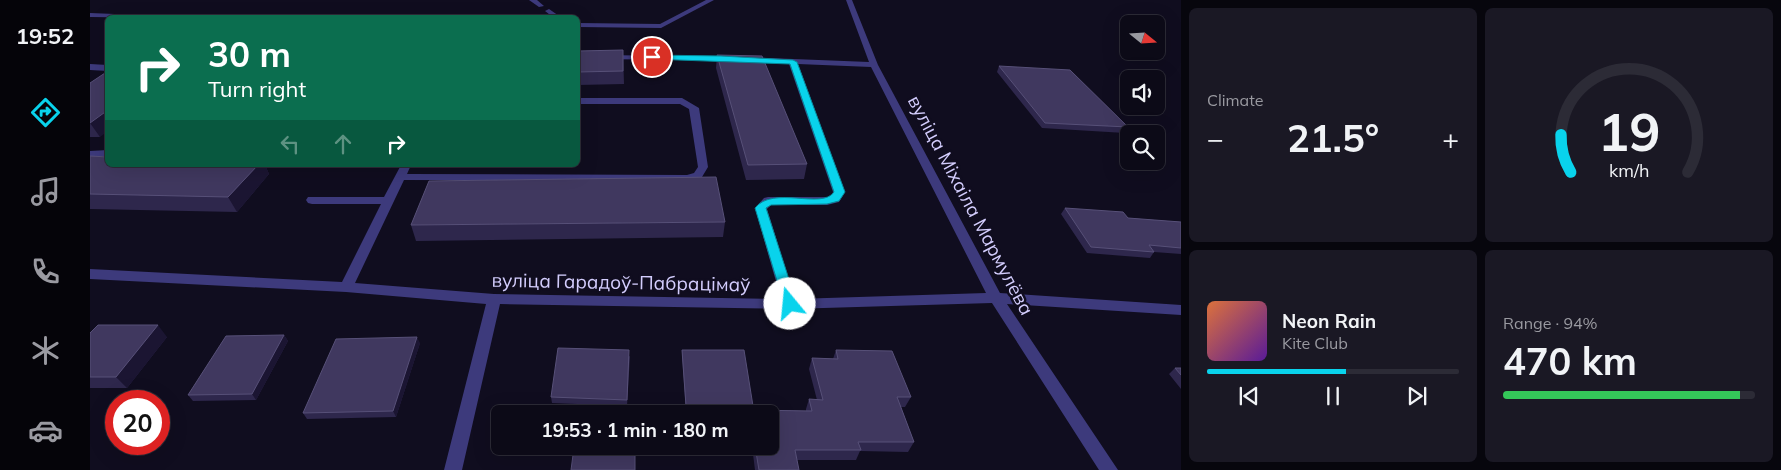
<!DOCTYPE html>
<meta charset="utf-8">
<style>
:root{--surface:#0c0a17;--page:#1a1824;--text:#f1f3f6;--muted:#9a9aa1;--line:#2c2b36;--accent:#09d3ec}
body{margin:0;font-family:Mulish,sans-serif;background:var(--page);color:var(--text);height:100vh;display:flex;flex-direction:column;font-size:19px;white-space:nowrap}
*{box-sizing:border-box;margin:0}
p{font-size:16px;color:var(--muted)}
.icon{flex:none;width:28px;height:28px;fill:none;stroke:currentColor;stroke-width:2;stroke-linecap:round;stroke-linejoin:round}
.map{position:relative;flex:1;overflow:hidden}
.sheet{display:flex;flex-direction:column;gap:8px;padding:8px;background:#07060d;width:600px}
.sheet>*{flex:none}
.hud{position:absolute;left:15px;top:15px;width:475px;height:152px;border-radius:8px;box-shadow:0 5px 20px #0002,0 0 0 1px var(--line);background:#0b6e4f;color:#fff;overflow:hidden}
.needle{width:32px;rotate:108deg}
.tools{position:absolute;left:1030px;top:15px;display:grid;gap:10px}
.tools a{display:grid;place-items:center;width:45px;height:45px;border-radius:8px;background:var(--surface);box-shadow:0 5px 20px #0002,0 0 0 1px var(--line);font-size:25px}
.speed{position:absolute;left:15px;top:390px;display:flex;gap:10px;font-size:25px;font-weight:700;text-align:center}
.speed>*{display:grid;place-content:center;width:65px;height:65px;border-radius:50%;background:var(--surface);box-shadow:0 5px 20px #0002,0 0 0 1px var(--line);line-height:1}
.speed .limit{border:8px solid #d22;background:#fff;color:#111}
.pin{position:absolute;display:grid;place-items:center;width:42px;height:42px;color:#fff;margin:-21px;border:2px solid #fff;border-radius:50%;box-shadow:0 1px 5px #0007}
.me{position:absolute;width:55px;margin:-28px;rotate:343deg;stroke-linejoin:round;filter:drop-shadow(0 0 4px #0008)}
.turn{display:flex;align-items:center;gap:18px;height:105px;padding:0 20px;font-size:22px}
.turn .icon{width:65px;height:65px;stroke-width:2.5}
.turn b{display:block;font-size:35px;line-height:42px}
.lanes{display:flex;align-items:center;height:48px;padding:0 20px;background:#0003;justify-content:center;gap:25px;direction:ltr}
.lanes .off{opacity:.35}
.big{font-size:38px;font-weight:700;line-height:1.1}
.sheet .card{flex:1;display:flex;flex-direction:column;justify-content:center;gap:8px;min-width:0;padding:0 18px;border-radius:8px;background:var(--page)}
.sheet .dial{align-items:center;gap:0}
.dial svg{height:130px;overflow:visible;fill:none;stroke:var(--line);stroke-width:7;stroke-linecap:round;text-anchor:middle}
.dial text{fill:var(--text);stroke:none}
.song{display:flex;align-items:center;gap:15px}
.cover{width:60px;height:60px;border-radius:8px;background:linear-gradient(135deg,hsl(20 70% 55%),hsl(270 70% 35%))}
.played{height:5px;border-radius:2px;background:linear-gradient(90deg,var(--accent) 55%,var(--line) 55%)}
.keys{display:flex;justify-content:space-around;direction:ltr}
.heat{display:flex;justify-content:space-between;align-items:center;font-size:28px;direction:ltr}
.charge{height:8px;border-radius:4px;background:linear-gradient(90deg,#34c759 94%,var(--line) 0)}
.sheet .tiles{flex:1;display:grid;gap:8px;grid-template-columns:repeat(2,1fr)}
.trip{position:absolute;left:401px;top:405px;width:288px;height:50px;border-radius:8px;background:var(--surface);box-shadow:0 5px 20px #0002,0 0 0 1px var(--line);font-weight:700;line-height:50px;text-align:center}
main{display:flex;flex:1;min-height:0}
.tab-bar{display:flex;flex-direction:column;width:90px;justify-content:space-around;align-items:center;background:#050409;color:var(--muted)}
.tab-bar .icon{width:35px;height:35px}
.tab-bar .selected{color:var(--accent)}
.tab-bar b{font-size:22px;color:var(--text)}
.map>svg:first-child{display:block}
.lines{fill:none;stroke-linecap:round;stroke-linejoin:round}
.minor{fill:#3d3a7c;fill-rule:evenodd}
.wall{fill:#2e274c}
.shaded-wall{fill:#1b1532}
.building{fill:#40385f;stroke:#575078}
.route{fill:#09d3ec;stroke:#068999}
.labels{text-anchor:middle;stroke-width:5;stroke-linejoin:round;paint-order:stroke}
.street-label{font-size:19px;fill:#d3cdfd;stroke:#100d1f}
</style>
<main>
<nav class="tab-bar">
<b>19:52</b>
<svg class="icon selected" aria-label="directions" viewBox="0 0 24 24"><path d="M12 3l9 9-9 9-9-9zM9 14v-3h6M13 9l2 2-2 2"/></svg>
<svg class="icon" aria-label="music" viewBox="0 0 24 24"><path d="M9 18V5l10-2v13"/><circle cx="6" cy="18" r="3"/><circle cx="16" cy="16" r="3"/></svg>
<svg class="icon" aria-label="phone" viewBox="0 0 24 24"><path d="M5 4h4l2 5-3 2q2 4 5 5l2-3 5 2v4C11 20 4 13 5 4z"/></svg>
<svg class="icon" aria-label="climate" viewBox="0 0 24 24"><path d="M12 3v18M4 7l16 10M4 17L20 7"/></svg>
<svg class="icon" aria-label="car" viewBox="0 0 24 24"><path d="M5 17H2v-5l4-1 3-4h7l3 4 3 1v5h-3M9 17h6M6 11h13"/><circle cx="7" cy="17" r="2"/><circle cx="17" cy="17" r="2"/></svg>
</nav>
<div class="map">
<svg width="1091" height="470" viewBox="0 0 1091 470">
<rect width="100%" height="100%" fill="#100d1f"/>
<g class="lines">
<path class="minor" d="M439 0H447L454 6 449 7Z
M616 0H624L571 28 488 27V23L570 24Z
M756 0H762L788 65 910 293 1091 305V315L917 304 1028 470H1009L902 303 700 309 410 304 372 470H354L396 304 256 292 0 279V269L252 282 291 204H222L218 203 216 200 218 197H294L311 165H321L317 174 597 175 604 173 608 167 599 109 590 104H488V98H592L609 108 618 167 612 177 597 181 314 180 265 283 404 294 691 299 665 208 674 198 678 197H741L743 192 699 64 631 60 488 59V55L631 56 779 62ZM708 64 781 67 896 293 705 299 677 209 681 205H737L749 202 755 192Z
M459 9 472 18H464L455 11Z
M0 13 74 16 77 18 0 17Z
M0 64 18 65V71L0 70Z
M18 150V156L0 157V151Z"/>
</g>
<path class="wall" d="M533 50 534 84 488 85V51Z
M627 55 717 164 714 179 656 180 626 68Z
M909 66 1038 127 1035 133 952 128 907 72Z
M0 83 10 137H0Z
M0 156 18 165H175L179 174 147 212 0 209Z
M225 165H290L289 168H227Z
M975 208 1038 218 1091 222V254L1064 252 1060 258 997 253 971 214Z
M635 222 633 237 326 241 321 225Z
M0 333 77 337 37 388H0Z
M194 335 198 341 166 400 103 401 98 395Z
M330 343 306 417 217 419 213 413Z
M592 350 663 406 662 410 716 411V409L719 399 727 400 719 369 722 358 743 359 746 350 821 397 815 407H811L824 442 818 452 770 451 766 460H707L709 470H665L662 446H680V414H659L660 412H596L592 356Z
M540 356 537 406 462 403 461 397Z
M1085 368H1091V389L1079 374Z"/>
<path class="shaded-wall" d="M18 110V131L10 137 0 123Z
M168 165H175L179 174 147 212 138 197Z
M68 325 77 337 37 388 26 377Z
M194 335 198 341 166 400 162 394Z
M327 337 330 343 306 417 303 411Z"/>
<path class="building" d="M533 50V71L488 72V51Z
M627 55 672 56 717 164 658 165Z
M909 66 980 70 1038 127 955 123Z
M18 71V110L0 123V83Z
M0 156 18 157V165H168L138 197 0 194Z
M626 177 635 222 321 225 339 181Z
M975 208 1033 212 1038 218 1091 222V248L1059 245 1064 252 1001 247Z
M8 325H68L26 377H0V333Z
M194 335 162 394 98 395 136 336Z
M327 337 303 411 213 413 246 339Z
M468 348 539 350 537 400 461 397Z
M592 350H654L663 406H596Z
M746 350 802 351 821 397H807L824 442H768L771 450H705L709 470H669L665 446H680V414H661L660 410 722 411 719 399 733 400 722 358 748 359Z
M1085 368H1091V375Z
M483 455H545V470H481Z"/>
<path class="route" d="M562 55 631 56 703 60 707 62 755 192 749 201 737 204 681 205 676 208 707 304 705 308 700 309 694 304 665 208C683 185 732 210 744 192L700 64 560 59V56Z"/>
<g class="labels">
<g class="street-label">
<text transform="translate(881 205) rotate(62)" y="7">вуліца Міхаіла Мармулёва</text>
<text transform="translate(531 282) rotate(1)" y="7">вуліца Гарадоў-Пабрацімаў</text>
</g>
</g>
</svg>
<div class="tools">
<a><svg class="needle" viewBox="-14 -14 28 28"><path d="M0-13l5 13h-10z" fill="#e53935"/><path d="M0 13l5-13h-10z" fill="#9a9aa1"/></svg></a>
<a><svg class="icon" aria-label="sound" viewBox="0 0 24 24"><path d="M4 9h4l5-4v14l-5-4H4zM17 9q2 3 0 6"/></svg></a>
<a><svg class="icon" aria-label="search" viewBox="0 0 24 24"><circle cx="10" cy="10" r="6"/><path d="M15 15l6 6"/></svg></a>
</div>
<div class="speed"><div class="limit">20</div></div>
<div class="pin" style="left:562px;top:57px;background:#d93025"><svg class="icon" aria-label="arrive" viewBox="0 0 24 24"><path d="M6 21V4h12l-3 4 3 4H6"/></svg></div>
<svg class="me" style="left:700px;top:304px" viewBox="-20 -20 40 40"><circle r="19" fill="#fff"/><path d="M0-13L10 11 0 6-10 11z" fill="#09d3ec"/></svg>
<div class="trip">19:53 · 1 min · 180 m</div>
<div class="hud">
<div class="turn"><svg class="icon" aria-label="right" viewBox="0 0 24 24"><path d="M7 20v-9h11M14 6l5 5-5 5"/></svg><div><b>30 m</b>Turn right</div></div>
<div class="lanes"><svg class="icon off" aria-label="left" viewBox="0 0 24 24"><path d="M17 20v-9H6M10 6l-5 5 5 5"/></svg><svg class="icon off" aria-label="ahead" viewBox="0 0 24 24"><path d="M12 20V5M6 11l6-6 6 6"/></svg><svg class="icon" aria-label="right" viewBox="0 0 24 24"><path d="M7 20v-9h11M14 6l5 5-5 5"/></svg></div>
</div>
</div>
<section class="sheet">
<div class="tiles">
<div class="card"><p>Climate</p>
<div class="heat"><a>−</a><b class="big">21.5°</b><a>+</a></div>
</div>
<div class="card dial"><svg viewBox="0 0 100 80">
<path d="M14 69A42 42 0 1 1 86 69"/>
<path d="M14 69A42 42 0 0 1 8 46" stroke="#09d3ec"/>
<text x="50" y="56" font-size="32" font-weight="700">19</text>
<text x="50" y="72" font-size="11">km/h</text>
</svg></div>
<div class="card">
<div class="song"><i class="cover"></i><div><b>Neon Rain</b><p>Kite Club</p></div></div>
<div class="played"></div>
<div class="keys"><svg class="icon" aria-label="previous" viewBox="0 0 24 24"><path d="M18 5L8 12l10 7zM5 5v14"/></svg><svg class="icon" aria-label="pause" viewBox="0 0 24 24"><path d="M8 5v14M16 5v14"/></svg><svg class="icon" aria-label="next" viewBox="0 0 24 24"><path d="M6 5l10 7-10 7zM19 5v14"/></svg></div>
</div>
<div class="card"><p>Range · 94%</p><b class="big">470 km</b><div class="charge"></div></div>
</div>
</section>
</main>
